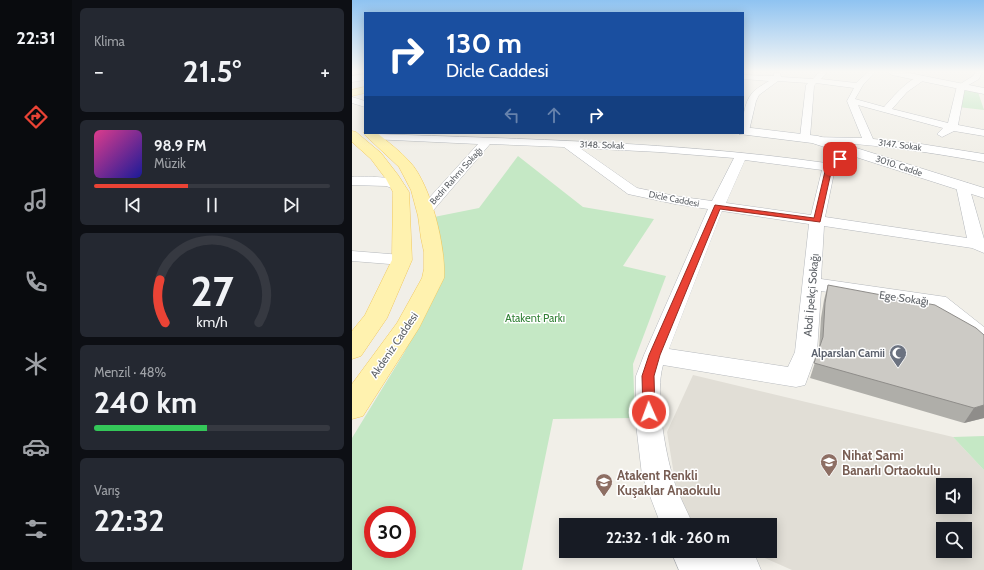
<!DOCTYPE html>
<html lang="tr">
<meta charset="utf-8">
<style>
:root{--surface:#171b24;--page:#242831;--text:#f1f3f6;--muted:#9ea1a6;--line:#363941;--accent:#ea4335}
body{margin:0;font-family:Cabin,sans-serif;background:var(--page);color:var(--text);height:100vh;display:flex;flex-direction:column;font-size:15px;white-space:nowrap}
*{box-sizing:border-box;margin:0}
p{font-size:13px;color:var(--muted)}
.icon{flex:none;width:22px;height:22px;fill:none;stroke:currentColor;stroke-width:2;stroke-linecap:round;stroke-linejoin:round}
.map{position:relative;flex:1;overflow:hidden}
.drawer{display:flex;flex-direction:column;gap:8px;padding:8px;background:#0d0f14;width:280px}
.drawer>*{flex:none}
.guide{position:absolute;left:12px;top:12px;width:380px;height:122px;border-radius:0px;box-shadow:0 2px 10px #0003;background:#1a4fa0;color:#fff;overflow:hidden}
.controls{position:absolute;left:584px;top:478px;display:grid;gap:8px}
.controls a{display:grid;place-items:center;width:36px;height:36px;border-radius:0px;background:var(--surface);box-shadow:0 2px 10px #0003;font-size:20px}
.speed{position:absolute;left:12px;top:506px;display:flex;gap:8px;font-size:20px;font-weight:700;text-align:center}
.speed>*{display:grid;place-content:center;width:52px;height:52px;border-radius:50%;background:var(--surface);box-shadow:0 2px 10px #0003;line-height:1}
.speed .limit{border:6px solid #d22;background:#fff;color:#111}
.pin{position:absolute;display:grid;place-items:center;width:34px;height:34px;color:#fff;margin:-17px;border-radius:8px;box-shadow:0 2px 6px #0006}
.me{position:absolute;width:44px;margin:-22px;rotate:358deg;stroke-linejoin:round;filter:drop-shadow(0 0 3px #0008)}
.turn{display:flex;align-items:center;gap:14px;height:84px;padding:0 16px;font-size:18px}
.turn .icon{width:52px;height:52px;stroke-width:2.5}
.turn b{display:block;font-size:28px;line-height:34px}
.lanes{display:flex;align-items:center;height:38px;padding:0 16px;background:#0003;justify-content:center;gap:20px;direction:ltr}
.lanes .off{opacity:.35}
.big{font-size:30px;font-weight:800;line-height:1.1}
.drawer .tile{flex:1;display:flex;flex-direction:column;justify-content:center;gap:6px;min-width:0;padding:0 14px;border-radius:6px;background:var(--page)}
.drawer .dial{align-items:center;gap:0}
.dial svg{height:104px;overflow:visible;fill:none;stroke:var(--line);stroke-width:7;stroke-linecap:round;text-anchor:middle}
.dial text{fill:var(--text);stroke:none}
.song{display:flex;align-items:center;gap:12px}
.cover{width:48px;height:48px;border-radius:6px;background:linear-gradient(135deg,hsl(330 70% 55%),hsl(240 70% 35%))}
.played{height:4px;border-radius:2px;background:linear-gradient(90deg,var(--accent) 40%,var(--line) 40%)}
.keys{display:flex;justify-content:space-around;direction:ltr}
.heat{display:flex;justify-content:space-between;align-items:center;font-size:22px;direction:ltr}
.charge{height:6px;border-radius:3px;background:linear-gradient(90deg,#34c759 48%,var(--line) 0)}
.trip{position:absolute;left:207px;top:518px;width:218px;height:40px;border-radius:0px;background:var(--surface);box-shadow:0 2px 10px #0003;font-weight:800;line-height:40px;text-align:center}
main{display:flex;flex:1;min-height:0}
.dock{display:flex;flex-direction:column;width:72px;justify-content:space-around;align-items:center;background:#090b0e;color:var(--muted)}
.dock .icon{width:28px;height:28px}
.dock .active{color:var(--accent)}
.dock b{font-size:18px;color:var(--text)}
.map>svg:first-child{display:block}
.education{fill:#e1ded6;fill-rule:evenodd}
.green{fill:#c5e8c5;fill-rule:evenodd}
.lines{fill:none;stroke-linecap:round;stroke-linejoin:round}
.minor-casing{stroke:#b5b8bc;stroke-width:1}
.tertiary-casing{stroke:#b5b8bc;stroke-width:1}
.primary-casing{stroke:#f2c960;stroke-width:1}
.minor{fill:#fff;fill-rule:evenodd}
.tertiary{fill:#fff;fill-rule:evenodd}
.primary{fill:#fff2af;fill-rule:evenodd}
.wall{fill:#afaea9}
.shaded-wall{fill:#8f8d8a}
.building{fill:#cccac5;stroke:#8f8d8a}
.route{fill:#ea4335;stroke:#982c22}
.labels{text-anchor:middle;stroke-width:3;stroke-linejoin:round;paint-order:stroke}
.far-street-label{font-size:9px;fill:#5f6368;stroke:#fff}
.street-label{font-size:11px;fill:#5f6368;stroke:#fff}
.park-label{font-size:11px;fill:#348238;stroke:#fff}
.worship-label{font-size:11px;font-weight:bold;fill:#5b616d;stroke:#fff;text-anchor:end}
.near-education-label{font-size:13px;font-weight:bold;fill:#785e54;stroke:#fff;text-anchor:start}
</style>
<main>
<nav class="dock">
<b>22:31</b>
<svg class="icon active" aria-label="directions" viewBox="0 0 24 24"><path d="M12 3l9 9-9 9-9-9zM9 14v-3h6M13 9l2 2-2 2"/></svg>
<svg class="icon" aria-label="music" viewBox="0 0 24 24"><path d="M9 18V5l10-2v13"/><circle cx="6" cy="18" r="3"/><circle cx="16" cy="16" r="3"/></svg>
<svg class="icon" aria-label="phone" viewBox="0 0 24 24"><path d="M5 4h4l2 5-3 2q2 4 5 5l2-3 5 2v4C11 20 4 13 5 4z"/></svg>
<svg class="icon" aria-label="climate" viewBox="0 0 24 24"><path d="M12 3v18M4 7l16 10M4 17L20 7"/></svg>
<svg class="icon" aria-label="car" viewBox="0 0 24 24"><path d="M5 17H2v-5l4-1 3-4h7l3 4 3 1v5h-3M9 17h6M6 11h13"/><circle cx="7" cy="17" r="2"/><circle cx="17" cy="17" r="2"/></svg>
<svg class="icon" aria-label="filters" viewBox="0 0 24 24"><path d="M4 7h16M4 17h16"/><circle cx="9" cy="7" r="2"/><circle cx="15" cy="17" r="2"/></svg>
</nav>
<section class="drawer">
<div class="tile"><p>Klima</p>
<div class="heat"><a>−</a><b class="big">21.5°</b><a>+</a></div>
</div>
<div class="tile">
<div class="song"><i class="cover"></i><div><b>98.9 FM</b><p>Müzik</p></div></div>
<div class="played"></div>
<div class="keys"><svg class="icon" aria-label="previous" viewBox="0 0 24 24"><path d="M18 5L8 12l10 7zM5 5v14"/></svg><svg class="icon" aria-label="pause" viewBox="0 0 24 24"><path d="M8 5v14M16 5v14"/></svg><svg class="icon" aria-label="next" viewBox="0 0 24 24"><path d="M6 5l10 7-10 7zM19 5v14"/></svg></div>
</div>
<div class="tile dial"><svg viewBox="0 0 100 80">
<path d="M14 69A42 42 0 1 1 86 69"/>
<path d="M14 69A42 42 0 0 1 10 36" stroke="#ea4335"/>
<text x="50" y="56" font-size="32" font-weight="700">27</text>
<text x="50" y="72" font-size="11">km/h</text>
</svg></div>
<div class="tile"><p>Menzil · 48%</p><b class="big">240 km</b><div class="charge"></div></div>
<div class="tile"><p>Varış</p><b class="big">22:32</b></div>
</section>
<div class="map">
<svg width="632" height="570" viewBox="0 0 632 570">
<rect width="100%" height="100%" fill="#f1efe8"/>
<path class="education" d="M341 375 601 437 632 470V570H440L397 551H418V525L330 524 315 432ZM591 485H613V507H591ZM591 529H613V551H591Z"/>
<path class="green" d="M605 88 626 92 632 110 606 107Z
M166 156 231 207 302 219 271 266 314 276 281 364 283 418 201 419 170 570H0V438L52 353 86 287 82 217 127 208ZM21 515H55V549H21Z
M632 436V470L601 437Z"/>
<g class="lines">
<g class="minor-casing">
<path id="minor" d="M467 72H473L474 74 469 79 504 83 516 72H523L511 85 503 99 532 107C540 98 560 74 572 76V80L555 92 540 109 596 123 605 86 621 76 624 72H630L627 79 613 87 606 125 632 130V136L602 131 590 137 585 134 591 128 506 105 521 139 569 144 632 154V162C576 152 519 143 462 142L457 139H449L448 137 454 85 456 83 426 81 407 95 404 101 397 131 396 133H388H391C391 120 391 103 401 92 405 88 412 84 417 81L391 79V75L422 76V73H428L429 77 461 79ZM464 83 502 88 495 101 510 138 458 137 462 86Z
M23 134C174 139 325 142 474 163 482 157 492 145 502 148L504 150 483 168 473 217 615 238 604 186 606 183H616L632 239V253L620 248 472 226 469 279 594 297 632 327V346L624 344 581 308 469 291 465 352 453 385 444 387 311 365C303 392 312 446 320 474 324 491 334 508 341 525H309L290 475 284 424V376L292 355 356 209 323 204 276 194 212 147 138 144 79 213 74 214 69 213 67 210 69 207 126 144 19 139 18 137ZM228 148 307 152 382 158 360 201 323 196 285 188ZM393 160 470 170 459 215 374 203ZM370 211 457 224 443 352 436 367 317 349Z
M0 177C13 177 45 175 53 186L51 189 46 190 34 186 0 185Z
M0 251 50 255 56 256 59 260 56 264 50 265 0 261Z
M319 551H392L404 558 409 570H327Z"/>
</g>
<g class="tertiary-casing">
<path id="tertiary" d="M536 72H552L632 88V94L540 75Z
M13 74V80L0 82V76Z
M0 97 13 101V107L0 103Z
M391 127 466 136 632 188V198L460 143 387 134 391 133Z"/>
</g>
<g class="primary-casing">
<path id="primary" d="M13 87V93L0 96V90Z
M0 131 4 132 29 153 46 175 57 192 60 260 35 318 9 356 0 359V331L13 315 40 260 41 192 34 179 19 159 0 142Z
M13 131V133H25C36 142 48 151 58 162 79 185 94 247 92 278L67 328 11 416 0 419V384L45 323 70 278 72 269V252L69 238 66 216 59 190 47 167 14 136 12 133Z"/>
</g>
<use href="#minor" class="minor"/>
<use href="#tertiary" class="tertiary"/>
<use href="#primary" class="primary"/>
</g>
<path class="wall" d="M476 285 632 335V418L612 423 458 378 467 350 469 318 472 300Z"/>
<path class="shaded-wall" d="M632 405V418L612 423 622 408Z"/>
<path class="building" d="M476 285 583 305 624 328 632 335V405L622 408 462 363 471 337 473 303Z"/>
<linearGradient id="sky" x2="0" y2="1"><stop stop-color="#8fc3f1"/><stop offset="0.47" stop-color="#f9f8f5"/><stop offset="1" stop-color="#f9f8f5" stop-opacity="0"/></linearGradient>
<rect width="632" height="152" fill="url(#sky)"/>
<path class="route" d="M488 157 490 159V160L480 168 468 222 368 209 308 355 302 376 303 412 301 416 297 417 293 416 291 412 290 376 297 355 363 205 462 218 474 167Z"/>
<defs>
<g id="mosque-pin" transform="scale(0.9)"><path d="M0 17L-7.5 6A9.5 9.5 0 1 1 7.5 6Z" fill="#6b7280" stroke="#fff"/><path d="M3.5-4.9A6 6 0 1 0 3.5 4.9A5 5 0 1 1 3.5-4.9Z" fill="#fff"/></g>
<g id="school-pin" transform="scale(0.9)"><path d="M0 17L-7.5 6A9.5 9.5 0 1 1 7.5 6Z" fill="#8d6e63" stroke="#fff"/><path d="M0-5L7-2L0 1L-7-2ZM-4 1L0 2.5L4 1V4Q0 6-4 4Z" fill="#fff"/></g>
</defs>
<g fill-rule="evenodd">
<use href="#mosque-pin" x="546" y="353"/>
<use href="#school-pin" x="477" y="462"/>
<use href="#school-pin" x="252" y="482"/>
</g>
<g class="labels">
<g class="far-street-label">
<text transform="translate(250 145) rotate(2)" y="3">3148. Sokak</text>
<text transform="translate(548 145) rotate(7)" y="3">3147. Sokak</text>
<text transform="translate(547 166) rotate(18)" y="3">3010. Cadde</text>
<text transform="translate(104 176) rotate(-48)" y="3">Bedri Rahmi Sokağı</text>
<text transform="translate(322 199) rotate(11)" y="3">Dicle Caddesi</text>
</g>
<g class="street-label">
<text transform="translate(459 295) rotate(-85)" y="4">Abdi İpekçi Sokağı</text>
<text transform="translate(552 298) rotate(8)" y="4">Ege Sokağı</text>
<text transform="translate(42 345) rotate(-56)" y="4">Akdeniz Caddesi</text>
</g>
<g class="park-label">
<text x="183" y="322">Atakent Parkı</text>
</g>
<g class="worship-label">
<text x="533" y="357">Alparslan Camii</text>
</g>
<g class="near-education-label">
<text x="490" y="460">Nihat Sami<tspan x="490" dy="15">Banarlı Ortaokulu</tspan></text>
<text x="265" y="480">Atakent Renkli<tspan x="265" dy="15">Kuşaklar Anaokulu</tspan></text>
</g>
</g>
</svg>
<div class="controls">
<a><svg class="icon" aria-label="sound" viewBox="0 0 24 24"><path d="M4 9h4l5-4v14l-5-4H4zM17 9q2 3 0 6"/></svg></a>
<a><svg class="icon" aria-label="search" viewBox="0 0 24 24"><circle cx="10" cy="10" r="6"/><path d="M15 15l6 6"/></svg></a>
</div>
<div class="speed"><div class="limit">30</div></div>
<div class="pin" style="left:488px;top:159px;background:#d93025"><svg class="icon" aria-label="arrive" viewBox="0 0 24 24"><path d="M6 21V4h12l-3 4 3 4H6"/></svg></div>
<svg class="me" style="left:297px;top:412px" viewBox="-20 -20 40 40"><circle r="17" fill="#ea4335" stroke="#fff" stroke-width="3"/><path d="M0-11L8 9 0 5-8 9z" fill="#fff"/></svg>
<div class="trip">22:32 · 1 dk · 260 m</div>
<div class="guide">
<div class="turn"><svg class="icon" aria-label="right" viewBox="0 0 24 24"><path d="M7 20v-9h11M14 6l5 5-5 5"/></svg><div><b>130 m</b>Dicle Caddesi</div></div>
<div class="lanes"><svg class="icon off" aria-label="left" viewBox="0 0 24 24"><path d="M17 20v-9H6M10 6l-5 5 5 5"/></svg><svg class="icon off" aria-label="ahead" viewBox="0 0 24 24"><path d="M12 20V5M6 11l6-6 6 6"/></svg><svg class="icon" aria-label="right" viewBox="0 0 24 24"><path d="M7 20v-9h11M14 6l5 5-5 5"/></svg></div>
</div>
</div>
</main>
